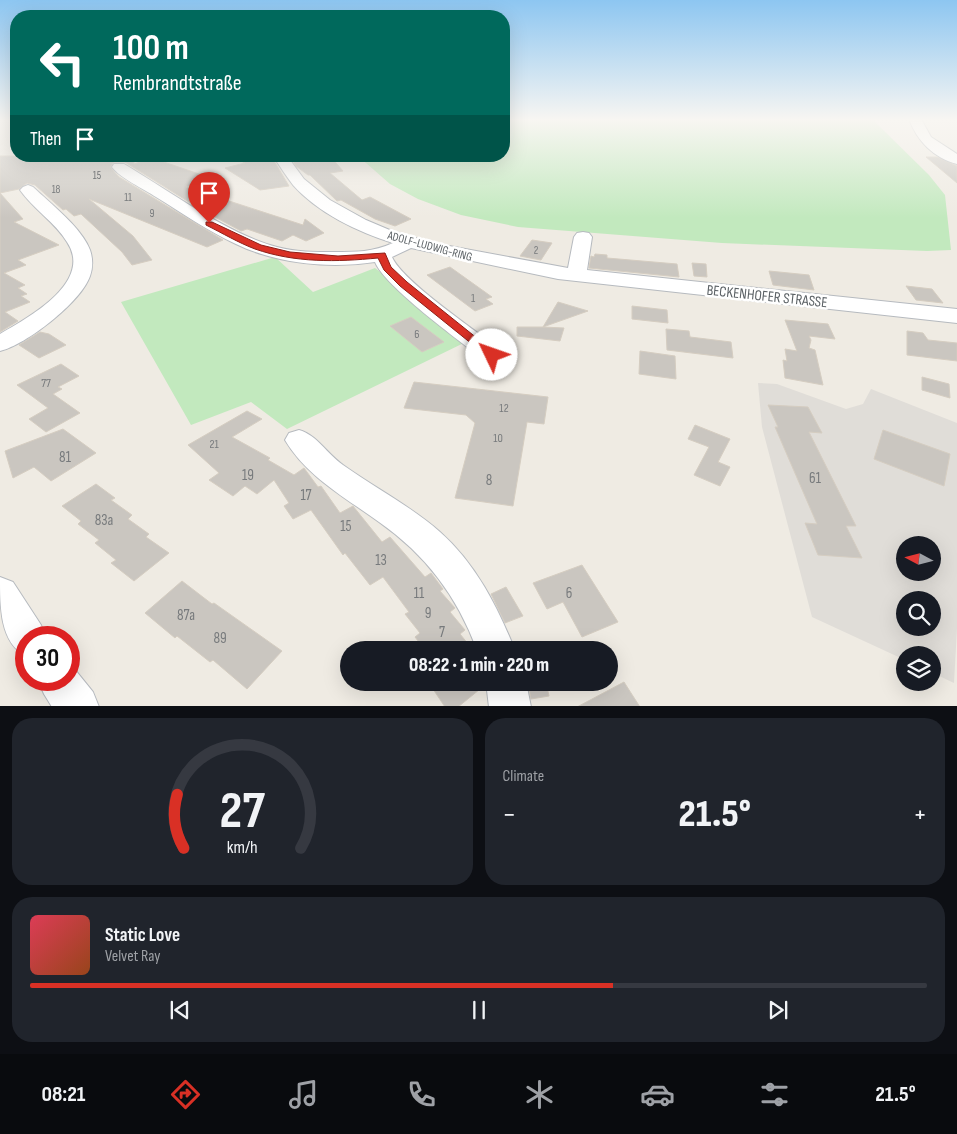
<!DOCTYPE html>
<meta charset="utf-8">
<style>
:root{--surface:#171b24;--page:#20242c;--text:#f1f3f6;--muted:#9ea1a6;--line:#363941;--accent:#d93025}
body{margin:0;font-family:"Sofia Sans Condensed",sans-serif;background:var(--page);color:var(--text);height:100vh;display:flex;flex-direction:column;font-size:19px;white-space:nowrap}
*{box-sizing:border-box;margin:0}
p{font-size:16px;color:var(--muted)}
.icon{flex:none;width:28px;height:28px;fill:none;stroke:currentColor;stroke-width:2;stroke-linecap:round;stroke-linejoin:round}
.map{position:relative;height:706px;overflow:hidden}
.drawer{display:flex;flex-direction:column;gap:12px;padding:12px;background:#0d0f14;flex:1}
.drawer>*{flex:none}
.guide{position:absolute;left:10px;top:10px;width:500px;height:152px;border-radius:20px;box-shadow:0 5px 20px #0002;background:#00695c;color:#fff;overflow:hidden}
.needle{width:32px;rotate:277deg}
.controls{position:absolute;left:896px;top:536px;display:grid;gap:10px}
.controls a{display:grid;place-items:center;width:45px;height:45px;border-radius:50%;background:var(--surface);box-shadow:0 5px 20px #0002;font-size:25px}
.speed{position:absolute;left:15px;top:626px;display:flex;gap:10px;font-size:25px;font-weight:700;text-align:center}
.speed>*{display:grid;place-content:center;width:65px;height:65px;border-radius:50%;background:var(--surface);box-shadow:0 5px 20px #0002;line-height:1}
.speed .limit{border:8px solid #d22;background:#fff;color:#111}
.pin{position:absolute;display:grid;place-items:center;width:42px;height:42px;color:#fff;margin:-51px -21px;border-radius:50% 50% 50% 0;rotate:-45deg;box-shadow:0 0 5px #0007}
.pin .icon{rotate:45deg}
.me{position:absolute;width:55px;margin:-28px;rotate:312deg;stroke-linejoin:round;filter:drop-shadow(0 0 4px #0008)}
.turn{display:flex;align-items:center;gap:18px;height:105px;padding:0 20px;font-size:22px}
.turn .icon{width:65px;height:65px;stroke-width:2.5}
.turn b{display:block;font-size:35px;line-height:42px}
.then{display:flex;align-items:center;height:48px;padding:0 20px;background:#0003;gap:10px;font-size:19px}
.big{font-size:38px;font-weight:800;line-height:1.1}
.drawer .widget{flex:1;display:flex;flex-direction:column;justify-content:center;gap:8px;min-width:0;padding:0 18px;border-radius:20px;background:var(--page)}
.drawer .dial{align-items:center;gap:0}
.dial svg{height:130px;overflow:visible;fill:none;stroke:var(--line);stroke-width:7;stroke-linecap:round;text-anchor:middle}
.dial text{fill:var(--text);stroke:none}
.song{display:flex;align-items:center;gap:15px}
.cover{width:60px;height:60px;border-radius:8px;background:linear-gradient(135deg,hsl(350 70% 55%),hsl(20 70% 35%))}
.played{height:5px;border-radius:2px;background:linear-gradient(90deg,var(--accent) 65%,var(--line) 65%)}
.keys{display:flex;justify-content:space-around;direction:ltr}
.heat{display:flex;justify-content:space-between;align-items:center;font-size:28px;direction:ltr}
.drawer .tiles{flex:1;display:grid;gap:12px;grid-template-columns:1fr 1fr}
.widget:last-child{grid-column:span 2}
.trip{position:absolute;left:340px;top:641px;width:278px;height:50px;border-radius:25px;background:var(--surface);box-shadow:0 5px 20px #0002;font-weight:800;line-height:50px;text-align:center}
.tabs{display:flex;height:80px;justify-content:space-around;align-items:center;background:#090b0e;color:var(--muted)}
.tabs .icon{width:35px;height:35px}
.tabs .selected{color:var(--accent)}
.tabs b{font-size:22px;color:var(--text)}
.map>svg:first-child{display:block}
.industrial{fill:#e0ddd8;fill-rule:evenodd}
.green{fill:#c2e9be}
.building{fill:#cac6c0;stroke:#d5cdc1}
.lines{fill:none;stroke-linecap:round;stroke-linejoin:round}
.minor-casing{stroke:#b6babf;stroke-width:2}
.minor{fill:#fff;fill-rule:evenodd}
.route{fill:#d93025;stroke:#8d1f18}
.labels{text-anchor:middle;stroke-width:5;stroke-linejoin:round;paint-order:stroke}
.far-number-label{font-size:11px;fill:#777a7c}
.far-street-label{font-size:12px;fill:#5b6165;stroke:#fff}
.number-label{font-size:12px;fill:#777a7c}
.street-label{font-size:15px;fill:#5b6165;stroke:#fff}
.near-number-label{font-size:15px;fill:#777a7c}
</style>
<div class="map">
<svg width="957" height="707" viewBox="0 0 957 707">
<rect width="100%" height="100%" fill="#efebe3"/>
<path class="industrial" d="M758 383 777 384 846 409 863 404 871 389 957 423V629L954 683 933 673 932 655H905V660L812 617 762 427ZM905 545H932V572H905ZM905 600H932V628H905Z"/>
<path class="green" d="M504 119H872L929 175 945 195 951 250 927 251 722 243 518 227 461 215 418 199 390 184 358 156H504Z
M275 257 313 292 375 268 470 340 287 429 251 402 191 425 121 302Z"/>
<path class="building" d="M0 156H133L134 164 152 158 211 178 186 187 303 225 305 219 324 233 306 241 293 235 282 241 247 229 241 231 200 209 125 162H114L110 167 119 177 223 240 207 247 89 199 133 236 152 260 132 265 122 252 81 214 74 216 66 209 63 210 35 185 27 183 19 189 0 193 23 219 14 222 59 245 18 260 26 265 4 273 25 285 18 288 27 294 21 296 30 302 5 312 18 321 0 332Z
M231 156H271L289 186 260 190 225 168 245 163Z
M290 156H330L343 171 330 173 362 200 370 197 411 219 395 226 375 219 341 200 337 201 310 175H308L296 166Z
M926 157H937L957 166V183Z
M532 240 552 243 541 260 520 256Z
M595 254 607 255V258L677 264 679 277 589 268 591 256 594 257Z
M692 263 706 264 707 277 694 276Z
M450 267 492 297 486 299 493 304 475 311 427 275Z
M769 271 809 275 814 290 773 285Z
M906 286 932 289 943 303 916 300Z
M558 302 588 311 543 327 564 328 560 341 517 336V327H543Z
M632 306 667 310 668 323 632 319Z
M411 317 444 342 422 352 390 326Z
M785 320 828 324 835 339 809 336 811 340 809 348 815 350 823 385 785 378 783 360 787 361 785 349 797 351Z
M666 329 689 331 690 337 731 342 733 358 667 350Z
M907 331 923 333 928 340 957 343V361L907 355Z
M40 332 49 334 66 345 39 358 19 345Z
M640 351 675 356 676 379 639 374Z
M61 364 79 376 58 387 62 389 53 394 80 413 46 432 29 419 48 408 17 385Z
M922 377 949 384 950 398 922 390Z
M414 382 548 397 544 424 527 422 513 506 455 498 475 423 466 415 404 408Z
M768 405 808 407 822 433 809 432 856 526H846L862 558 818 555 805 523 817 524 775 427H778Z
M247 411 262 419 232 437 270 458 268 460 294 475 304 468 318 487 321 486 340 513 353 506 382 542 390 537 425 577 431 573 443 589 440 591 455 608 450 612 465 630 460 634 473 650H425L415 637 420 633 405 614 409 612 383 577 370 585 345 553 343 555 311 510 293 519 284 506 289 503 274 480 257 494 245 486 233 496 209 480 219 473 188 445Z
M695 425 730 439 718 462 730 467 720 486 694 475 709 447 688 439Z
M63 429 96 453 51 481 34 467 13 478 5 451Z
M883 430 950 454 944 486 874 459Z
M96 484 115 498 111 500 132 515 128 519 149 534 146 537 169 553 134 581 111 563 116 560 95 543 99 540 78 524 81 521 62 506Z
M582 565 618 622 582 637 563 602 547 609 533 583Z
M182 581 212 604 214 603 282 651 247 689 213 660 210 662 177 636 175 638 145 613Z
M506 587 523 616 505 623 491 594Z
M442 682H484L485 685 458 707H445L433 689Z
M528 682H546L549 696 531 699Z
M624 682 640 707H577Z"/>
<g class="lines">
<g class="minor-casing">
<path id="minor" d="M909 119H921L931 137 957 154V164C934 158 917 141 909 119Z
M273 156H287L304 179 330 200 366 220 392 231 433 243 568 268 574 237 577 233 583 232 589 233 592 237 587 270 957 309V323L558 279 411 248 392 257C402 281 477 331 500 350L504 355 500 360 492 362 484 360C460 341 384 286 375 262 330 269 277 264 236 244 208 231 182 213 156 197 144 189 120 178 112 167L114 164H124C168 190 229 235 277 247 296 252 315 252 334 252 356 252 373 252 393 243 358 232 318 213 293 185 286 176 280 166 273 156Z
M28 185 33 187C50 203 82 228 90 250 93 259 93 267 90 276 81 302 26 345 0 351V334C28 318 94 282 67 242 55 222 33 209 20 190L23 187Z
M299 430C317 435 327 454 343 465 375 488 411 506 440 532 476 564 497 606 515 650H477C457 596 426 555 379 522 346 498 307 477 285 440L289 433Z
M0 577 13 582 41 625 46 638H26V656C0 643 0 607 0 577Z
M69 664 72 666 93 692 99 707H52L44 694 38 680H69Z
M486 682H526L531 707H489Z"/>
</g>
<use href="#minor" class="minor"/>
</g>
<linearGradient id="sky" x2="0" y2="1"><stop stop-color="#8dc6f1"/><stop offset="0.55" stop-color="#f8f6f2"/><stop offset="1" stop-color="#f8f6f2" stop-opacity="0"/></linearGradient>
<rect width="957" height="218" fill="url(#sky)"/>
<path class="route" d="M206 222H212L261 245 290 252 338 256 385 253 391 267 407 282 498 355 492 358 488 357 400 286 384 270 378 258C337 262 295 263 255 249 239 243 222 233 206 225Z"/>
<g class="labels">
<g class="far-number-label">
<text x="97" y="179">15</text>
<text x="56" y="193">18</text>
<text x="128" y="201">11</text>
<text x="152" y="217">9</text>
<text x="536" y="254">2</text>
</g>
<g class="far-street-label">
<text transform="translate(430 246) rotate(15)" y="4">ADOLF-LUDWIG-RING</text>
</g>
<g class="number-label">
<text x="473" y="302">1</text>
<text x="417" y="338">6</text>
<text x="46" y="387">77</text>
<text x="504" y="412">12</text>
<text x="498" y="442">10</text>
<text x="214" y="448">21</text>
</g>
<g class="street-label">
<text transform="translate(767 296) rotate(6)" y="5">BECKENHOFER STRASSE</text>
</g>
<g class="near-number-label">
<text x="65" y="462">81</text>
<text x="248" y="480">19</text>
<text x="815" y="483">61</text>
<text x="489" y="485">8</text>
<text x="306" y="500">17</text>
<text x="104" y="525">83a</text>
<text x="346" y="531">15</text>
<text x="381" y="565">13</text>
<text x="419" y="598">11</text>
<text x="569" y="598">6</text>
<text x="428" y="618">9</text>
<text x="186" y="620">87a</text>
<text x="442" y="637">7</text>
<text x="220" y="643">89</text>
</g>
</g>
</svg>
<div class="controls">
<a><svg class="needle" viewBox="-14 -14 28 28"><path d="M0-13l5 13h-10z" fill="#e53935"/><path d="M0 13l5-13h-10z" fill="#9ea1a6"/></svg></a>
<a><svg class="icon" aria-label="search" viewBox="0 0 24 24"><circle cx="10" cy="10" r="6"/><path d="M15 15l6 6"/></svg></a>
<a><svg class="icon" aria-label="layers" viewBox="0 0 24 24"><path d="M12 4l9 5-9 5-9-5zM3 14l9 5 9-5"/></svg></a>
</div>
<div class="speed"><div class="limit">30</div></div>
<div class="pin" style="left:209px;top:223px;background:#d93025"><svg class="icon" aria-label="arrive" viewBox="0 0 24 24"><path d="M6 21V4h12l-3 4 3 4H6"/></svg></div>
<svg class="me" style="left:492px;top:355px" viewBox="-20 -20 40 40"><circle r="19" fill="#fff"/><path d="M0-13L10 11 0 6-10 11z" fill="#d93025"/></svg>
<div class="trip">08:22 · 1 min · 220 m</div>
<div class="guide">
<div class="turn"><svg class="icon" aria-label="left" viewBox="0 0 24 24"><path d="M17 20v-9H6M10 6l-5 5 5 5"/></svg><div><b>100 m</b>Rembrandtstraße</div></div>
<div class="then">Then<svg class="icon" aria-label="arrive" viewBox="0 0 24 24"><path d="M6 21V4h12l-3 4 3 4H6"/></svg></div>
</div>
</div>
<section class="drawer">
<div class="tiles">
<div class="widget dial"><svg viewBox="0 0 100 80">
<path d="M14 69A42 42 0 1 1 86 69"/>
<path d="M14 69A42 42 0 0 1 10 36" stroke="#d93025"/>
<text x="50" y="56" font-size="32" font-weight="700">27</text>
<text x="50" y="72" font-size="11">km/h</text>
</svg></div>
<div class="widget"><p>Climate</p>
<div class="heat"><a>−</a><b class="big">21.5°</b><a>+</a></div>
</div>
<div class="widget">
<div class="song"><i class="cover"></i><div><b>Static Love</b><p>Velvet Ray</p></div></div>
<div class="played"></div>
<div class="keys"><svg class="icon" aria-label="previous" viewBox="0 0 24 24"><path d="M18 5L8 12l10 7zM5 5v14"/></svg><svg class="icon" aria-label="pause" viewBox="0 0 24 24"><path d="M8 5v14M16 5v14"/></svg><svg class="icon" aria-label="next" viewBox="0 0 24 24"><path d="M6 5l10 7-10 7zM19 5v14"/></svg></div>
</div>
</div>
</section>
<nav class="tabs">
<b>08:21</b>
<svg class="icon selected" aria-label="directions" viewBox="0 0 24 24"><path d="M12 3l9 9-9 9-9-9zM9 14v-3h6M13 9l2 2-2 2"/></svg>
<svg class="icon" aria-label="music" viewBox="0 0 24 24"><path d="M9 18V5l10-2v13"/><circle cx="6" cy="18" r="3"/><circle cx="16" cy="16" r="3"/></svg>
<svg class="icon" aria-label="phone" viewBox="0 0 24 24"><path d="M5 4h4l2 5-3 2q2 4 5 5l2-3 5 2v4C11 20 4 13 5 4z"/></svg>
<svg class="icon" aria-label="climate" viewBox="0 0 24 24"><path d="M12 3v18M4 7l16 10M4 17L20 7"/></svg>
<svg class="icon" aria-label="car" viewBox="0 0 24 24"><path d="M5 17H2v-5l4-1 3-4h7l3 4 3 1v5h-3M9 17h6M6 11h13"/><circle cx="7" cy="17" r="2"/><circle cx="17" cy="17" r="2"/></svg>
<svg class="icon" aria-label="filters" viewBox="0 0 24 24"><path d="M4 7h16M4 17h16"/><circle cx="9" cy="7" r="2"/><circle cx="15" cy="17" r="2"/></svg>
<b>21.5°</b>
</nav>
